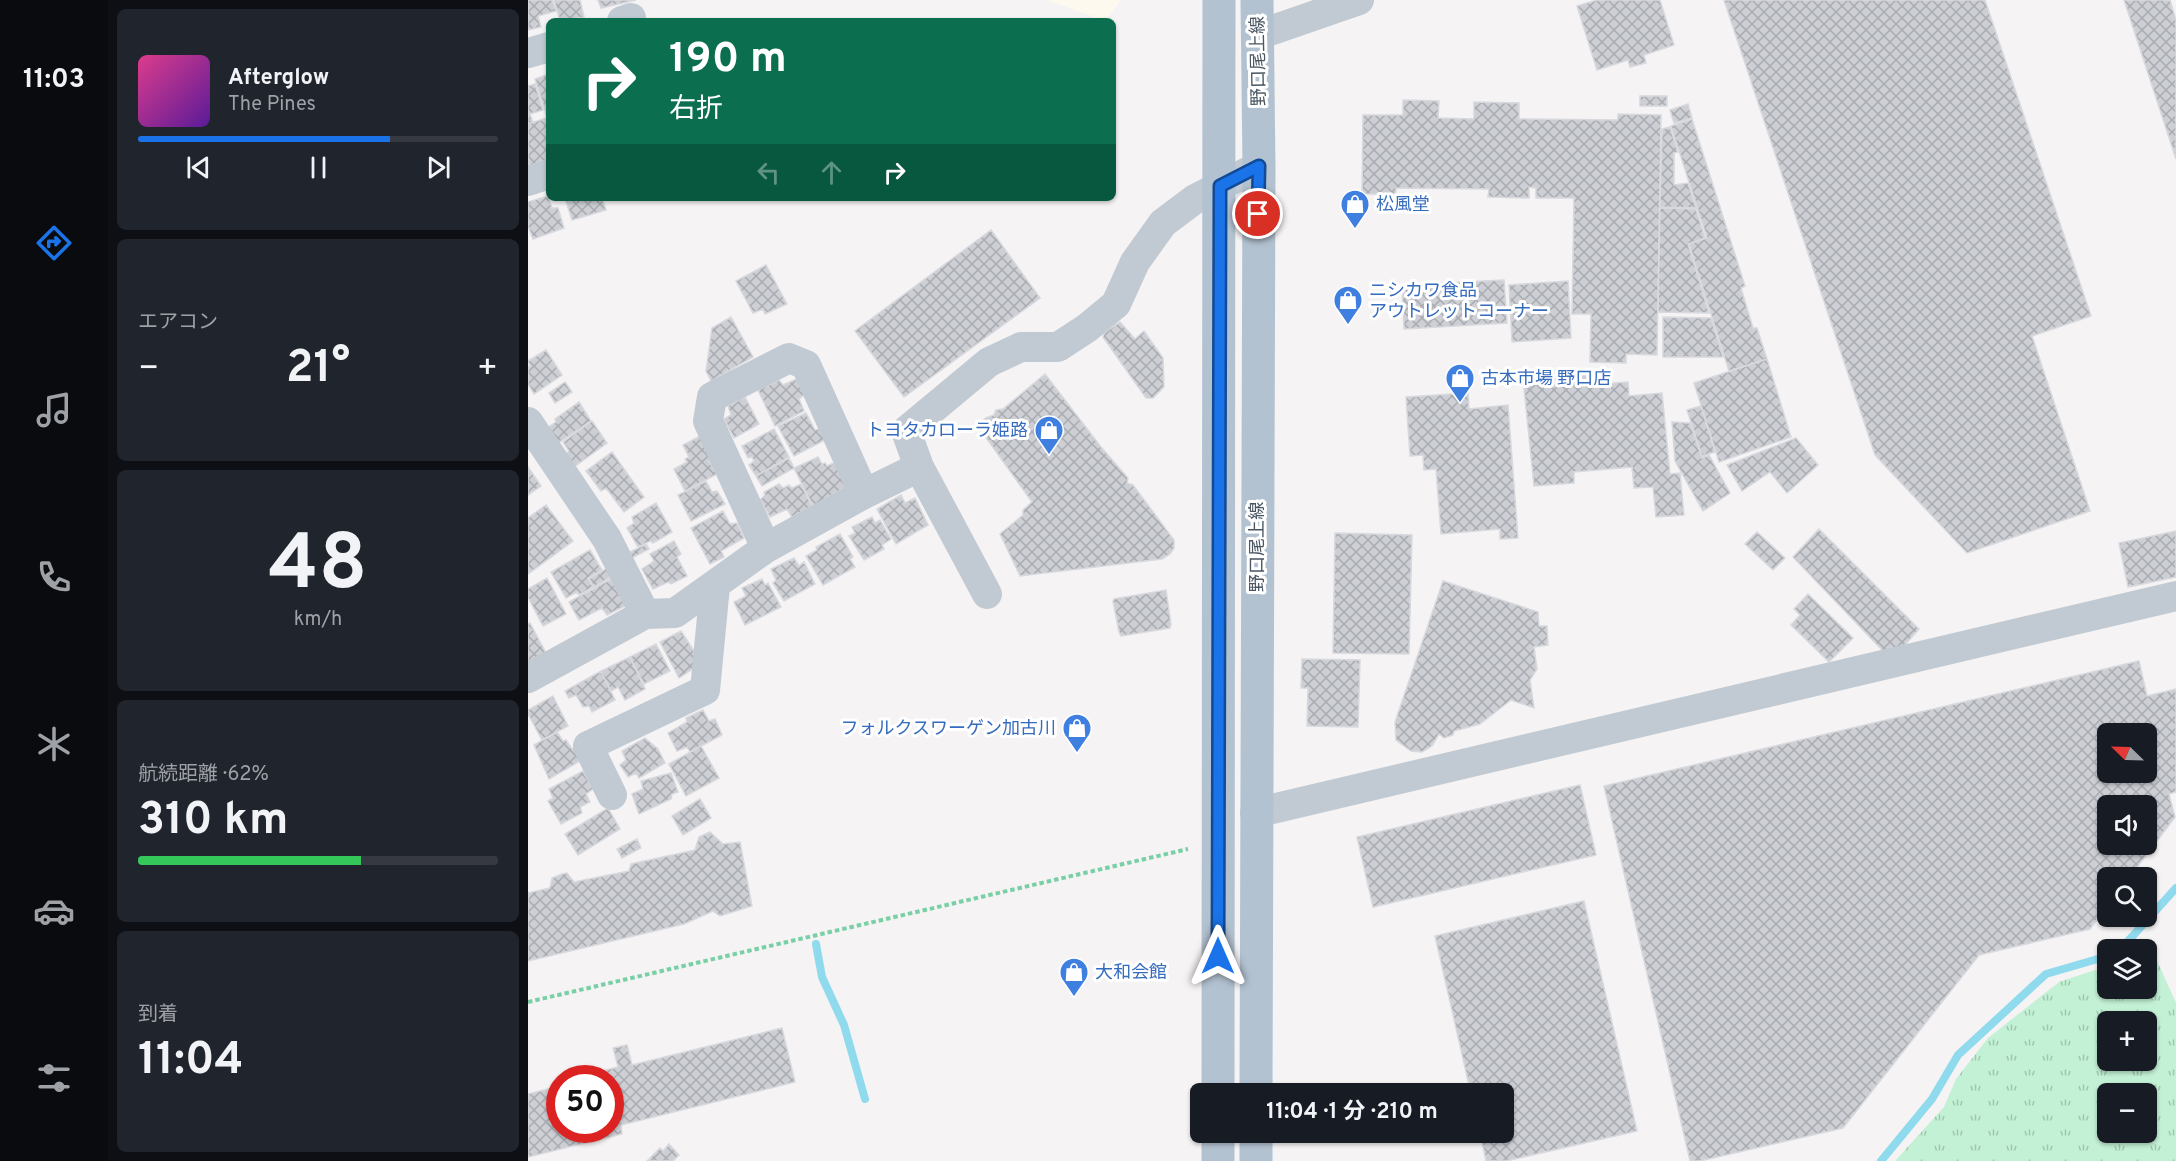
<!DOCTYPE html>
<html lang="ja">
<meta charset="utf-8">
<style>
:root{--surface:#171b24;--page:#20242c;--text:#f1f3f6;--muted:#9ea1a6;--line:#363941;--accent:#1a73e8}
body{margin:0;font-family:Overpass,"Noto Sans JP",sans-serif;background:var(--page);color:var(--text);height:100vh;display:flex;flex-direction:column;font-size:22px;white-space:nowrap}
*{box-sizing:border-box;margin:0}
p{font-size:20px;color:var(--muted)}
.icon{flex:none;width:33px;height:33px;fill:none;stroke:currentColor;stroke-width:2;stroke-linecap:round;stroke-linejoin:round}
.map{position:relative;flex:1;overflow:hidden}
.details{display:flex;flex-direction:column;gap:9px;padding:9px;background:#0d0f14;width:420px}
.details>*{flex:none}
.banner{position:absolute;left:18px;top:18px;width:570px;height:183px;border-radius:9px;box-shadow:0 2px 4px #0004;background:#0b6e4f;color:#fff;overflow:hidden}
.needle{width:39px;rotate:293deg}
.tools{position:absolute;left:1569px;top:723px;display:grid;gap:12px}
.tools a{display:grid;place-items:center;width:60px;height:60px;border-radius:9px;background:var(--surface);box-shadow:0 2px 4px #0004;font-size:30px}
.speed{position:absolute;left:18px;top:1065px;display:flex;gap:12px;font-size:30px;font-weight:700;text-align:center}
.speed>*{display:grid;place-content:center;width:78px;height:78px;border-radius:50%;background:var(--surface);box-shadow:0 2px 4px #0004;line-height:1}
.speed .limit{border:9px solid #d22;background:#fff;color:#111}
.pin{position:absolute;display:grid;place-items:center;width:51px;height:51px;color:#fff;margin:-26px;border:3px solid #fff;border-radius:50%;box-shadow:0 2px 6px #0007}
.me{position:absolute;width:66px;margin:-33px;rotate:0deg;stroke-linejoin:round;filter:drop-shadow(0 0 4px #0008)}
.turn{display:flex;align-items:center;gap:21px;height:126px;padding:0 24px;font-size:27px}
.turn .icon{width:78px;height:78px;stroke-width:2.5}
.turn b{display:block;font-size:42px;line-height:51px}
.lanes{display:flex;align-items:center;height:57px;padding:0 24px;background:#0003;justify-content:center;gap:30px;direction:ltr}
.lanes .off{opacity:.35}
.big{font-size:45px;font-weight:700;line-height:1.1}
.details .tile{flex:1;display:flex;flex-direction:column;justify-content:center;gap:9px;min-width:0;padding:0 21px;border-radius:9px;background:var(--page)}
.details .dial{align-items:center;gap:0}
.dial b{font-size:78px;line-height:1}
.song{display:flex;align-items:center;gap:18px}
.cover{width:72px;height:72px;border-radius:9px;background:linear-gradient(135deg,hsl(330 70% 55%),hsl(270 70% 35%))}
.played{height:6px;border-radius:3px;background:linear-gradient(90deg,var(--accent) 70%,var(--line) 70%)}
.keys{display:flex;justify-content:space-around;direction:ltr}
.heat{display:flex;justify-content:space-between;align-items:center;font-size:33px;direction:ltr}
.charge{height:9px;border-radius:4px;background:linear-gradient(90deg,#34c759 62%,var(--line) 0)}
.trip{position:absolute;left:662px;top:1083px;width:324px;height:60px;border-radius:9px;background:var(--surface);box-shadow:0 2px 4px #0004;font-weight:700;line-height:60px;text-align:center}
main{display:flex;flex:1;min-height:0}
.tabs{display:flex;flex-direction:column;width:108px;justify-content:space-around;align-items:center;background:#090b0e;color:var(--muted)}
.tabs .icon{width:42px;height:42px}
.tabs .on{color:var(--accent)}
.tabs b{font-size:27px;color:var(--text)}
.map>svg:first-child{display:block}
.commercial{fill:#fdf9ef}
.grass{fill:url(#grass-tufts);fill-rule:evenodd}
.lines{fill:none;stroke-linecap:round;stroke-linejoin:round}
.stream{stroke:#90daee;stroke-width:8}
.building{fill:url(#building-cross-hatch);stroke:#d7d9de;stroke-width:1.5;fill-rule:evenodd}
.path{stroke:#7ad0a6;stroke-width:4;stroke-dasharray:4.5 3;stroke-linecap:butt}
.minor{stroke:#c1cad2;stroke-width:30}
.major{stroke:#b3c2d1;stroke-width:33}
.route-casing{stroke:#114b97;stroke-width:15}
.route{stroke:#1a73e8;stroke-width:10}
.labels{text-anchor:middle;stroke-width:6;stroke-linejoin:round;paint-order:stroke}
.street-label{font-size:18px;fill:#4a5661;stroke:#fff}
.shop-label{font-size:18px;fill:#366cbe;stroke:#fff;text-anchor:start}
</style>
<main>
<nav class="tabs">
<b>11:03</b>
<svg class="icon on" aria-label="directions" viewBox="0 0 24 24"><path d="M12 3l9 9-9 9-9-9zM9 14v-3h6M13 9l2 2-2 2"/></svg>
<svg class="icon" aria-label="music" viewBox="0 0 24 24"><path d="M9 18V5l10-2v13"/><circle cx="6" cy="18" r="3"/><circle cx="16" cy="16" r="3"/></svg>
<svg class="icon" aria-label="phone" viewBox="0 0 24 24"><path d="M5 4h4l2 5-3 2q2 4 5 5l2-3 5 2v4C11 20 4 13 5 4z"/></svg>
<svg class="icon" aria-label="climate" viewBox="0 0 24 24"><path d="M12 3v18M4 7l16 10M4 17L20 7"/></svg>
<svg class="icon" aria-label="car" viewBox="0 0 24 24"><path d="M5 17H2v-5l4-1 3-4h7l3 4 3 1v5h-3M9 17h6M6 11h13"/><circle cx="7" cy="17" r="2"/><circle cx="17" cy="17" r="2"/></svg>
<svg class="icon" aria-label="filters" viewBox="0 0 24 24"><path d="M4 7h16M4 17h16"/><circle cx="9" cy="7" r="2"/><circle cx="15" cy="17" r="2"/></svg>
</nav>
<section class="details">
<div class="tile">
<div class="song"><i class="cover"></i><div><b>Afterglow</b><p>The Pines</p></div></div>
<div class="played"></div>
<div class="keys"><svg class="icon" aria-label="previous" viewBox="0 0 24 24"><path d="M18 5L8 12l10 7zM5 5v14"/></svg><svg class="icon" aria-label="pause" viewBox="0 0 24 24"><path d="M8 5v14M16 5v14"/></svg><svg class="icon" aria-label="next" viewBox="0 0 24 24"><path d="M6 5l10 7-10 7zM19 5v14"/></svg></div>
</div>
<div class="tile"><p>エアコン</p>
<div class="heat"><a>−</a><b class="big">21°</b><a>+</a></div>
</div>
<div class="tile dial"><b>48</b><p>km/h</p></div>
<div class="tile"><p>航続距離 · 62%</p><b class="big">310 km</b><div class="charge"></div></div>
<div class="tile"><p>到着</p><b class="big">11:04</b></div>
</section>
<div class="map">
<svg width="1648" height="1161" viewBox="0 0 1648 1161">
<defs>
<pattern id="grass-tufts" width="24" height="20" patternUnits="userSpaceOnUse" patternTransform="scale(1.5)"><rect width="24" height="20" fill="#c3f1d5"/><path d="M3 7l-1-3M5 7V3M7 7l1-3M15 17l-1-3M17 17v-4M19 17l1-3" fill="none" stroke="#a0c6b0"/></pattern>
<pattern id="building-cross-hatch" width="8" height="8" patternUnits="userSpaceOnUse" patternTransform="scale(1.5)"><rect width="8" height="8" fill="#cdcfd5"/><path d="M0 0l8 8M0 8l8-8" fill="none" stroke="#a8abb0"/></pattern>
</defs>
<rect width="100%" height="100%" fill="#f5f3f3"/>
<path class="commercial" d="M519 0H593L577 21Z"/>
<path class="grass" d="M1623 947 1648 1003V1161H1367L1416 1107 1428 1079 1460 1038 1531 982 1579 966 1580 988H1618L1617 949ZM1580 1022H1618V1060H1580ZM1580 1094H1618V1132H1580Z"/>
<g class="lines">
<path class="stream" d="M288 944 294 977 316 1025 337 1099
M1592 950 1648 888
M1353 1161 1404 1099 1430 1055 1518 974 1580 956"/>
</g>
<path class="building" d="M0 0H24L28 11 10 16 13 27 0 30Z
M26 0H52L56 17 32 21Z
M70 0H108L73 8Z
M1069 0H1132L1146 45 1116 55 1118 63 1102 67 1100 60 1069 70 1049 6Z
M1196 0H1457L1563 316 1504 336 1562 511 1439 553 1347 455Z
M1596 0H1642L1648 20V159Z
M21 74V116L19 117 7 79Z
M7 84 15 110 2 114 5 122 0 124V86Z
M1112 96H1139V106H1112Z
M875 100 911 101 910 118 946 119V102L991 103V119L1090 120V114L1133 115 1129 355 1098 354V363L1062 362 1063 314H1044L1046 198H1008V188L1001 187V198L960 197 961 189 868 188V194H834L835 115H875Z
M1160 104 1164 118 1146 123 1142 110Z
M21 117V159L0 166V124Z
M1164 119 1217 286 1213 288 1225 328H1229L1239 359 1201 371 1161 244 1179 238 1143 126Z
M1142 127 1150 152 1146 153V185L1160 183 1168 208 1132 207 1134 129Z
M20 196 24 208H30L36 228 5 239 0 226V202Z
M37 198H74L78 210 44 220Z
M1132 208 1168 209 1177 238 1160 244 1181 313 1130 312Z
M463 230 512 298 376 397 327 331Z
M238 265 259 304 237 314 235 309 225 313 208 281Z
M976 280 979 323 876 329 874 285Z
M1040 281 1043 338 984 342 981 285Z
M203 317 225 357 183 381 178 371 184 328Z
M1135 317 1183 318 1195 357H1135Z
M592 322 607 339 616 331 635 358 636 387 625 398H618L575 337 576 333Z
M18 350 34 375 6 394 0 384V367L2 366 0 361Z
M1239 359 1263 437 1191 462 1166 383Z
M1058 373 1060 385 1100 382 1101 396 1134 393 1142 474 1152 473 1156 515 1128 517 1125 487 1106 488 1104 467 1046 472V483L1006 486 995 379Z
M517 374 573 447 600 478 599 483 605 485 646 540V548L642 554 634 559 492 576 472 534 495 515V510L504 502 449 425 458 418 466 415 468 410 475 409Z
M269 379 276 395 271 399 276 411 247 426 230 390 251 380 255 385Z
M37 382 44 392 27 403 21 393Z
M940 393 941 409 980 405 990 538 972 539V529L913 534 908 469 896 470 895 455 882 456 878 397Z
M217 397 231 424 206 438 196 419 203 415 200 406Z
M51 402 63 421 30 443 19 428 28 422 27 419Z
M1173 406 1187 452 1174 456 1159 410Z
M278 413 287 430 291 429 297 440 266 456 250 426Z
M64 421 79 443 46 467 38 455 41 451 35 442Z
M1144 422 1162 423 1174 458 1181 455 1202 493 1175 511 1147 461Z
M246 429 261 457 228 476 221 465 226 461 224 457 220 458 214 446Z
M172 436 184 459 181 461 189 474 157 491 146 469 159 462 157 459 161 457 155 445Z
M1268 438 1290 465 1259 493 1242 472 1214 491 1199 465Z
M84 452 116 497 96 512 78 488 73 491 58 471Z
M290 457 294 464 297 463 299 466 308 462 320 486 285 506 266 468Z
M261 458 266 468 234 486 228 476Z
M0 467 13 486 0 495Z
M178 481 184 492 189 491 197 504 163 521 150 495Z
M251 484 255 488 261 485 264 488 273 484 284 506 264 517 259 509 242 517 232 500 237 495 236 492Z
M373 495 377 503 387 498 400 525 368 544 349 509Z
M128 503 144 532 125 543 122 541 110 547 99 528 106 523 104 517Z
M18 505 45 541 0 574V518Z
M195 511 202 524 209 523 216 538 193 551 196 557 182 564 163 528Z
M344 517 347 523 352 520 363 539 354 545 356 549 336 560 321 536 327 533 324 527Z
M1291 529 1391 629 1375 647 1355 651 1265 557Z
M1648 531V577L1600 587 1591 543Z
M1229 532 1257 558 1245 570 1217 544Z
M807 533 884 535 881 654 805 653Z
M312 534 325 557 322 559 327 567 295 585 278 556 289 550 288 547Z
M146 541 153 554 149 557 159 576 143 584 140 582 125 589 114 569 126 561 122 554Z
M118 544 121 549 102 559 98 554Z
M62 550 74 570 60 578 65 587 51 595 49 592 38 598 23 572Z
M266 558 271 566 276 562 287 584 256 601 245 583 248 580 243 569Z
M79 568 83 577 66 587 61 579Z
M19 578 38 614 15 626 0 597V589Z
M83 579 97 606 79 615 74 608 51 620 41 602Z
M234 579 237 585 240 583 253 607 217 625 206 602 218 596 214 588Z
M915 581 1010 612 1011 626H1019L1020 645 1006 647 1009 669 1002 680 1006 708 983 700 952 724 926 731 925 735 916 738 911 734 904 746 894 752 883 751 868 740 867 722Z
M638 590 643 624 642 628 593 636 591 632 585 601 586 599Z
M1280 594 1325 638 1301 662 1263 625 1272 615 1266 609Z
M2 623 19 655 0 665V624Z
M153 631 170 657 169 666 151 678 132 642Z
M128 644 142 671 116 684 102 657Z
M102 657 117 689 97 700 90 687 83 691 73 671Z
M774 659 832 660 830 727 779 726 780 688H773Z
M1611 661 1619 696 1648 689V792L1641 794 1647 817 1601 878H1580V905L1562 929 1451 955 1315 1128 1172 1161H1162L1076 786ZM1580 734H1618V772H1580ZM1580 806H1618V844H1580Z
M73 671 87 700 64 712 61 706 55 707 48 695 41 698 37 691Z
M25 696 40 726 14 740 0 714V710Z
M175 710 181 721 187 719 194 735 162 752 159 747 149 751 140 733 159 722 158 718Z
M29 732 35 741 38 740 44 749 46 748 52 761 21 779 6 745Z
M117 738 130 749 137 763 111 778 108 773 100 777 92 765 98 760 94 751Z
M173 746 191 778 158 796 141 764Z
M55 771 65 789 58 794 62 802 52 807 54 813 33 824 20 801 25 798 21 789Z
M143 773 150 792 144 794 143 799 111 814 104 794 115 789 113 781Z
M1052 785 1068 855 845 907 829 837Z
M172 799 183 818 155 835 144 816Z
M80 808 92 829 50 855 37 834Z
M182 832 195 844 212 842 224 906 192 916 185 911 156 924 0 961V893L22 888 24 878 34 874 39 873 46 882 101 871 103 864 167 850 171 837Z
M109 839 113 848 94 858 89 849Z
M1056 901 1109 1131 978 1161H958L952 1132H975V1094H943L907 936Z
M254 1028 267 1082 93 1125 94 1134 0 1157V1094L32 1086V1130H82V1078H67L66 1073 90 1067 85 1048 99 1045 104 1065Z
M141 1144 151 1155 145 1161H119L132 1148 135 1151Z"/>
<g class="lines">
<path class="path" d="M0 1002 660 849"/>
<path class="minor" d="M94 21 103 18
M730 35 831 0
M0 53 21 47
M0 181 21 174
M0 422 79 539 117 614
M391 467 459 594
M238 548 180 421 184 397 261 358 278 365 336 494
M0 678 117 614 147 613 238 548 336 494 391 467 378 431 461 362 493 347H530L559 328 588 304 607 262 635 223 667 199 731 166
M84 795 60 746 177 690 187 586
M727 813 1648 596"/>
<path class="major" d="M690 1094 691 0
M728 1094 731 166 729 0
M690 1161V1132
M728 1161V1132"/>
</g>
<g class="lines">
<g class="route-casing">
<path id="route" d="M690 956 692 186 731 166 730 214"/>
</g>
<use href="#route" class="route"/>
</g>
<defs>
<g id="shop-pin" transform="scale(1.5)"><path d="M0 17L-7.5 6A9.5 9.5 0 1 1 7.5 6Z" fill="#3f7fe0" stroke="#fff"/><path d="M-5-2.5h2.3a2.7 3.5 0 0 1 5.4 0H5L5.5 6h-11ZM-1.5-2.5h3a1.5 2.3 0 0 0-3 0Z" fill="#fff"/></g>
</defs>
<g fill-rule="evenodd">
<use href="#shop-pin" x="827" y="204"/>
<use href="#shop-pin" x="820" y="300"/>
<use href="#shop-pin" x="932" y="378"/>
<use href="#shop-pin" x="521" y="430"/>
<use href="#shop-pin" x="549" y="728"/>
<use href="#shop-pin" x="546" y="972"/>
</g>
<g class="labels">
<g class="street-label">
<text transform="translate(730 61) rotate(-91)" y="6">野口尾上線</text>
<text transform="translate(729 547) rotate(-90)" y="6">野口尾上線</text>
</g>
<g class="shop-label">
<text x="848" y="210">松風堂</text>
<text x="841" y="296">ニシカワ食品<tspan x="841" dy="21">アウトレットコーナー</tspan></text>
<text x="953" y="384">古本市場 野口店</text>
<text x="500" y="436" text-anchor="end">トヨタカローラ姫路</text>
<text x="528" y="734" text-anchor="end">フォルクスワーゲン加古川</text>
<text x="567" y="978">大和会館</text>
</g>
</g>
</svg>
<div class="tools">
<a><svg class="needle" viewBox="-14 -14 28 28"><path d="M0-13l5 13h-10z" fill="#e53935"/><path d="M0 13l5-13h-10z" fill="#9ea1a6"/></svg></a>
<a><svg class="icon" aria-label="sound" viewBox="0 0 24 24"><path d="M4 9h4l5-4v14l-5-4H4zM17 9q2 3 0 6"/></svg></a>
<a><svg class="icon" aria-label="search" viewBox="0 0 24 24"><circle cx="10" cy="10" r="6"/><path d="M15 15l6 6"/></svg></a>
<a><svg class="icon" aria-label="layers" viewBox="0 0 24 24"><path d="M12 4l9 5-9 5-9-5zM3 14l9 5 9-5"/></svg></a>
<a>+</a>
<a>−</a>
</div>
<div class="speed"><div class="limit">50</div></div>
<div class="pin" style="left:730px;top:214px;background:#d93025"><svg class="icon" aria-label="arrive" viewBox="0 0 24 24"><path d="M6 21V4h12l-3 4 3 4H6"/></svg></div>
<svg class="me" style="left:690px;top:956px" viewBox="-20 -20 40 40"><path d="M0-17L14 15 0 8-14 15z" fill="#1a73e8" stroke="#fff" stroke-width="4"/></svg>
<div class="trip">11:04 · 1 分 · 210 m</div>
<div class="banner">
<div class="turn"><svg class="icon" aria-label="right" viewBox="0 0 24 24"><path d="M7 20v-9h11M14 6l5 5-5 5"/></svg><div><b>190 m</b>右折</div></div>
<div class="lanes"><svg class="icon off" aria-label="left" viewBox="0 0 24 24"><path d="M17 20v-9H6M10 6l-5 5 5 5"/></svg><svg class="icon off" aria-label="ahead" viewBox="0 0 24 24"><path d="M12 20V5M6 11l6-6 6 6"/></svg><svg class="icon" aria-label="right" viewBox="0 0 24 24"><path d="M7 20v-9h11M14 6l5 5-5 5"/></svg></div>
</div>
</div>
</main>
